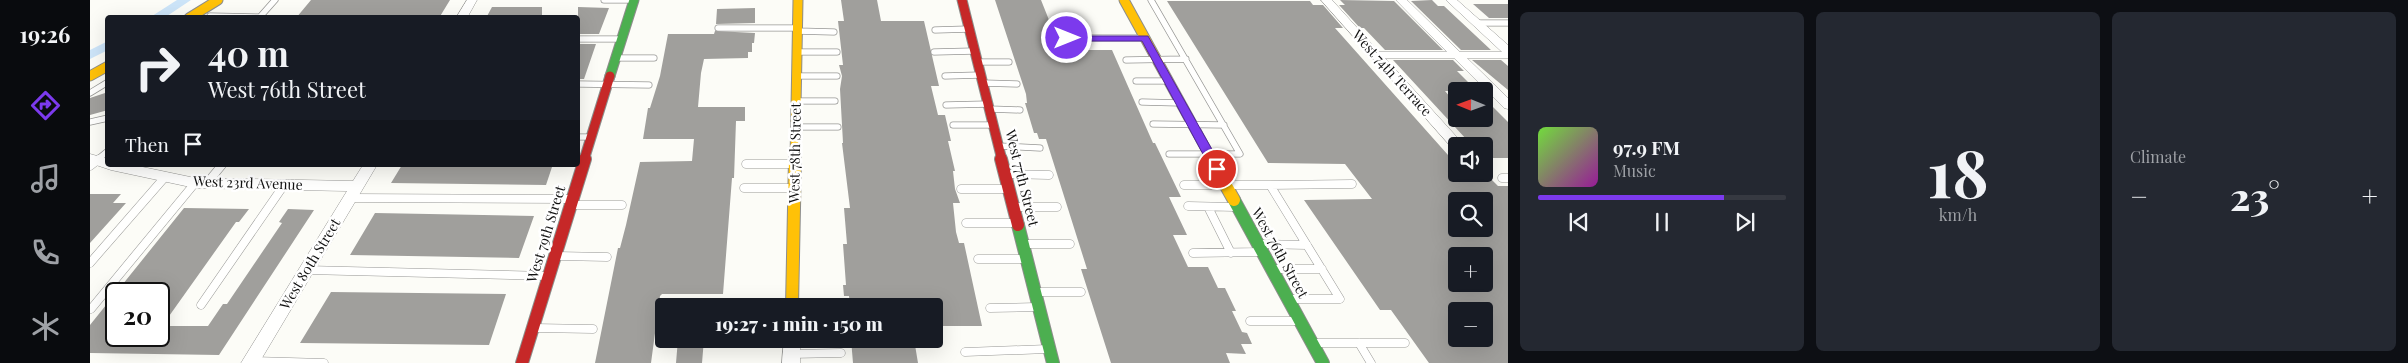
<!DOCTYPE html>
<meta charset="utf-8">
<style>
:root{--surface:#171b24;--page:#242831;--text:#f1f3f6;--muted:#9ea1a6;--line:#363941;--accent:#7c3aed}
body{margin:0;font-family:"Playfair Display",serif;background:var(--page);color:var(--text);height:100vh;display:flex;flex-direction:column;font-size:19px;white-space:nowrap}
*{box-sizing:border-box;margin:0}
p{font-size:16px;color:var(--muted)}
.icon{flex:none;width:28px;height:28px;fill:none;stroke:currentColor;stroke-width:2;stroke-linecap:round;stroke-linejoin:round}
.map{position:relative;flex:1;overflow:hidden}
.drawer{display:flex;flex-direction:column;gap:12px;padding:12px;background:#0d0f14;width:900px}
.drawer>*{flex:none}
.top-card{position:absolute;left:15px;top:15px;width:475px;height:152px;border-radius:5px;box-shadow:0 5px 20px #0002;background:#171b24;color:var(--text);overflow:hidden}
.needle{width:32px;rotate:271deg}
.buttons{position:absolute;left:1358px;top:82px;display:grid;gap:10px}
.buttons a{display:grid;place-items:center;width:45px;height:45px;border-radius:5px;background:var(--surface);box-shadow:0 5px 20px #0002;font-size:25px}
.speed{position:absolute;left:15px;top:282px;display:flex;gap:10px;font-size:25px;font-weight:700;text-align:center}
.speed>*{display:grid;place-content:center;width:65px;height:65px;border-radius:50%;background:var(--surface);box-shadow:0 5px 20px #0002;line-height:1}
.speed .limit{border:2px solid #111;border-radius:8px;background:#fff;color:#111}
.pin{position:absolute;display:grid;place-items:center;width:42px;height:42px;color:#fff;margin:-21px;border:2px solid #fff;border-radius:50%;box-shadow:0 1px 5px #0007}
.me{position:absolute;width:55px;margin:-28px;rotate:90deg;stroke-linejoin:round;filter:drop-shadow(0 0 4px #0008)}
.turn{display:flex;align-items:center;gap:18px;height:105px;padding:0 20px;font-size:22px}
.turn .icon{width:65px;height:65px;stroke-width:2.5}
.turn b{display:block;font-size:35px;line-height:42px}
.then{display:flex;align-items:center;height:48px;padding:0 20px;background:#0003;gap:10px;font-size:19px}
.big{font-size:38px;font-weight:800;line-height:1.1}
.drawer .widget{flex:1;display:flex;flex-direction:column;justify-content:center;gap:8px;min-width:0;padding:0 18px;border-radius:8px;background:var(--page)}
.drawer .dial{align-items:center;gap:0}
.dial b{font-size:65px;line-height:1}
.song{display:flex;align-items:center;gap:15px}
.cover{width:60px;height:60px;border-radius:8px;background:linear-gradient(135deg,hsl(100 70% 55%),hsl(300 70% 35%))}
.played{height:5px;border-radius:2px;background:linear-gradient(90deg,var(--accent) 75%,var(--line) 75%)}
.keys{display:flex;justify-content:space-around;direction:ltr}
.heat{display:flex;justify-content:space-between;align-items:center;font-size:28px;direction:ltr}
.drawer .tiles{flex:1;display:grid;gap:12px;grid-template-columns:repeat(3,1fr)}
.trip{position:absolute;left:565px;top:298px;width:288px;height:50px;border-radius:5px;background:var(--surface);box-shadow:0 5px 20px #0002;font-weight:800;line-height:50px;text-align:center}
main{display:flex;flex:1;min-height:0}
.tabs{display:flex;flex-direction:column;width:90px;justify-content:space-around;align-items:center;background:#090b0e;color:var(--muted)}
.tabs .icon{width:35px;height:35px}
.tabs .current{color:var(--accent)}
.tabs b{font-size:22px;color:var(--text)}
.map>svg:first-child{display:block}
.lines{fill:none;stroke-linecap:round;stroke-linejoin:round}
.canal{fill:#cce4f8;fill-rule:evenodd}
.building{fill:#a09f9c;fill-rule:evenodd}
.lane-far1-casing{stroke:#979795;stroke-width:7}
.lane-casing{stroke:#979795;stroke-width:9}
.street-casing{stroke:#979795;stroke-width:1}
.fast-far1-casing{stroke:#8d8d8b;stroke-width:11}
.fast-casing{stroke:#8d8d8b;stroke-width:14}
.slow-far1-casing{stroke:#8d8d8b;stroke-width:11}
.slow-casing{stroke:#8d8d8b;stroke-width:14}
.jam-far1-casing{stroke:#8d8d8b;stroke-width:11}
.jam-casing{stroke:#8d8d8b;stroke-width:14}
.lane-far1{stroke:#fffffe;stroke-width:5.5}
.lane{stroke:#fffffe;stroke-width:8}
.street{fill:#fffffe;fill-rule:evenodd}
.fast-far1{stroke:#4caf50;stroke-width:9}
.fast{stroke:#4caf50;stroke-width:12}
.slow-far1{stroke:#ffc107;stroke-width:9}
.slow{stroke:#ffc107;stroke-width:12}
.jam-far1{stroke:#c62828;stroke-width:9}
.jam{stroke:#c62828;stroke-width:12}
.route{fill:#7c3aed;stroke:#51269a}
.labels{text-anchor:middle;stroke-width:5;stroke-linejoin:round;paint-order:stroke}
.street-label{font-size:14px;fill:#111;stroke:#fff}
</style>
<main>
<nav class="tabs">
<b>19:26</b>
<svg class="icon current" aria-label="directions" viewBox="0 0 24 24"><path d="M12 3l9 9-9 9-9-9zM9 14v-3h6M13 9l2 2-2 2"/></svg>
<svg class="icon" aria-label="music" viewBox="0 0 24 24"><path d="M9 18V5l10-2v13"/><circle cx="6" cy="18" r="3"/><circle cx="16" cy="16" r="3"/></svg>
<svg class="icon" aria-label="phone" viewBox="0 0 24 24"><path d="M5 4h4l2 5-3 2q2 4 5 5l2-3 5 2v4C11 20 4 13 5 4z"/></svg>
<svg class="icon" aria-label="climate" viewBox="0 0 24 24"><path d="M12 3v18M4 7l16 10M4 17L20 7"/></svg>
</nav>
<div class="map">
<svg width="1418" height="363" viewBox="0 0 1418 363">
<rect width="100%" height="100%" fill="#fcfcf7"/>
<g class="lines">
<path class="canal" d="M87 0H101L74 18H59Z
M18 41V50L0 59V50Z"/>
</g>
<path class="building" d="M221 0H360L349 18H206Z
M751 0H787L791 21H834L849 86H841L848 115H855L861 141H858L865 171H863L865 189 870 203H863L866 232 869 243H874L892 326H844V306H760L759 296H754L753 285H756L753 244H757L754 208H760L752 143H753L750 89 752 76 749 65H753L748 21H754Z
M905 0H951L971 50H1022L1063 143H1065L1091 197H1079L1097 235H1083L1098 267H1118L1128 288H1135L1146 311H1142L1152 332 1157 333 1162 344H1151L1156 354 1136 353 1140 363H1021L991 269H997L956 139H949L947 133H944L935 103H937L936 94Z
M1250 0 1304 1 1353 50H1295L1274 28H1270L1249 5H1255Z
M1342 0 1348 6H1354L1401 50H1371L1321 1Z
M1077 1H1220L1223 5H1233L1253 28H1245L1366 164V174H1396L1408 186H1418V363H1339L1301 310H1290L1214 200 1282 199 1255 164 1178 163ZM1366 201H1394V229H1366ZM1366 256H1394V284H1366ZM1366 309H1394V339H1366Z
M1383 4H1418V18H1399Z
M402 7H452V18H396Z
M488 7 519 8 509 34H488Z
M665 8V23L626 24 627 9Z
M625 31 665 33 664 43H662V52H658V58L614 59 611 73 608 107H655V121H646L644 178H642L633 294H572L570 296 561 363H505L528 248H530L536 225 550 162 602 161 604 139H553L558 108H560L570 76 578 34H624Z
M488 44H506L494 79H488Z
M1303 60H1363L1374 71H1367L1387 91H1355L1366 104V119H1394V98L1418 122V158H1394V146H1385L1377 140Z
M1382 60H1411L1418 66V90Z
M18 92V110L0 115V98Z
M312 165 462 167 456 185 301 183Z
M0 194H31L23 203H36L0 243Z
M94 208 159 209 149 222H146L72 326H118L133 304H137L192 223 189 222 198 209 224 210 129 355 0 353V325ZM26 294H69V336H26Z
M285 213 444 216 429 258 260 255Z
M241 292 416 294 399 345 210 343Z
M588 339H614L612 363H586Z
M761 339H824L828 363H763Z"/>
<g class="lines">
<g class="lane-far1-casing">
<path id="lane-far1" d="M514 0H543
M1061 0 1150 154H1079
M120 16 169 17
M169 18 185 0
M1387 23H1418
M628 28H707
M845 30 879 29
M707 31 744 32
M977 38H1055
M488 39H532
M707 52H747
M844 52 884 51
M527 58H564
M1036 60 1096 59
M888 62H919
M707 76H747
M855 76 890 75
M1046 81H1078
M893 83 927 84
M488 84 559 85
M0 93 18 82
M706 101H745
M1052 102 1090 103
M856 105 898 104
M900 109 930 110
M0 122 18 118
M1063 124 1134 125
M863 125H903
M706 127H748
M488 137H502
M909 146 950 148
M7 160 18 151"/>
</g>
<g class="lane-casing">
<path id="lane" d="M656 164H702
M0 166 9 159
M918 174 959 175
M1412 178H1418
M117 183 132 165
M1094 185H1180L1250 299H1201
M1180 185 1262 184
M654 188H701
M871 189H917
M260 198 480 199
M484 205H532
M1098 206 1145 207
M927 207H967
M1118 207 1141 253
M876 223H925
M936 244H980
M1171 244 1217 245
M1103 253 1169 252
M468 256 517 257
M888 259H934
M0 263 75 177
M1185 269H1232
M217 270 456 276
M948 292H991
M111 305 194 185
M900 308 946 307
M1 309 105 183
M1160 321H1205
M445 328 503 329
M1225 343H1315
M1269 343 1281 363
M875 352 957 349
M701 354 751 353
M162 361 234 363"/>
</g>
<g class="street-casing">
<path id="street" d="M377 0H387L377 18H366Z
M1231 0H1242L1289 52H1357L1306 0H1317L1370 52H1412L1356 0H1367L1418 45V58H1377L1418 98V109L1414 108 1364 58H1295L1375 146H1366V150L1363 149Z
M0 154 18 159V165H43L105 178 263 181 273 165H287L169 363H151L257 191 105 188 21 170 0 163Z
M694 339H710V363H692Z"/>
</g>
<g class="fast-far1-casing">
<path id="fast-far1" d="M520 76 544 0"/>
</g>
<g class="fast-casing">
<path id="fast" d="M1144 200 1233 363
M928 225 963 363"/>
</g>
<g class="slow-far1-casing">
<path id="slow-far1" d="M1034 0 1122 160
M99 18 128 0
M0 76 18 66
M705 160 708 0"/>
</g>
<g class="slow-casing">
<path id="slow" d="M1121 159 1144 200
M702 306 705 159"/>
</g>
<g class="jam-far1-casing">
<path id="jam-far1" d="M872 0 912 160
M494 160 520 76"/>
</g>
<g class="jam-casing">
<path id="jam" d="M911 159 928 225
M432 363 495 159"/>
</g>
<use href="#lane-far1" class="lane-far1"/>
<use href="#lane" class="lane"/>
<use href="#street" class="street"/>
<use href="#fast-far1" class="fast-far1"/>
<use href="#fast" class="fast"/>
<use href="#slow-far1" class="slow-far1"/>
<use href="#slow" class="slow"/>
<use href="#jam-far1" class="jam-far1"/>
<use href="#jam" class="jam"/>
</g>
<path class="route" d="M974 36H1058L1133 169 1131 172 1127 173 1121 169 1052 41H977L973 38Z"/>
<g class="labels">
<g class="street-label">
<text transform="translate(1302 73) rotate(48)" y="5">West 74th Terrace</text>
<text transform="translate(705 153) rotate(-89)" y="5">West 78th Street</text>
<text transform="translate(932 178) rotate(76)" y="5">West 77th Street</text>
<text transform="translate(158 183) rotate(2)" y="5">West 23rd Avenue</text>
<text transform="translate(456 234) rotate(-73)" y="5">West 79th Street</text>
<text transform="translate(1190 253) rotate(61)" y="5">West 76th Street</text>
<text transform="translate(220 264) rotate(-59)" y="5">West 80th Street</text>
</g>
</g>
</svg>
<div class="buttons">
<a><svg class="needle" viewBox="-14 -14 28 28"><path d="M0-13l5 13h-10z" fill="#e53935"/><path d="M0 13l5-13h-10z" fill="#9ea1a6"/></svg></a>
<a><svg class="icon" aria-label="sound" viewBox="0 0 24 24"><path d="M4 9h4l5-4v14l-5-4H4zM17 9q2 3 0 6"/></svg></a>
<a><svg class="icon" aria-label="search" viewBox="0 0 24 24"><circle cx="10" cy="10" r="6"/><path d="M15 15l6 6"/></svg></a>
<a>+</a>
<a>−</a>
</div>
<div class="speed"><div class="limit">20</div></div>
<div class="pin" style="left:1127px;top:169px;background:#d93025"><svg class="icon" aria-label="arrive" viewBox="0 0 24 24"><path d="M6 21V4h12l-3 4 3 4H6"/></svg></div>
<svg class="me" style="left:977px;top:38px" viewBox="-20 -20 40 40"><circle r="17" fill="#7c3aed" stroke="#fff" stroke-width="3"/><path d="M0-11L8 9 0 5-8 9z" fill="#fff"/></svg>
<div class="trip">19:27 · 1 min · 150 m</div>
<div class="top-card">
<div class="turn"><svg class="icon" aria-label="right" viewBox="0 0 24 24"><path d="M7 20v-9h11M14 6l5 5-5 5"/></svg><div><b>40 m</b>West 76th Street</div></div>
<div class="then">Then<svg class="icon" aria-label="arrive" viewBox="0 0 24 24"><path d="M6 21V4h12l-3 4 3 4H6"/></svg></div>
</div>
</div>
<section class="drawer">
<div class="tiles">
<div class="widget">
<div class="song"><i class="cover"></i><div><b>97.9 FM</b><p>Music</p></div></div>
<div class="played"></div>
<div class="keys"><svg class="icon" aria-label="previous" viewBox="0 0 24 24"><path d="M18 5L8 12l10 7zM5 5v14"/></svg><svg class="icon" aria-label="pause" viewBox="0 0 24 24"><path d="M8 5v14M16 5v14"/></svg><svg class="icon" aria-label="next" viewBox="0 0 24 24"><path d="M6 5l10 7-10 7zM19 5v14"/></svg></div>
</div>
<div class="widget dial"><b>18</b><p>km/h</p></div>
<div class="widget"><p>Climate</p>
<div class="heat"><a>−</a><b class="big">23°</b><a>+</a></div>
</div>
</div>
</section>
</main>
